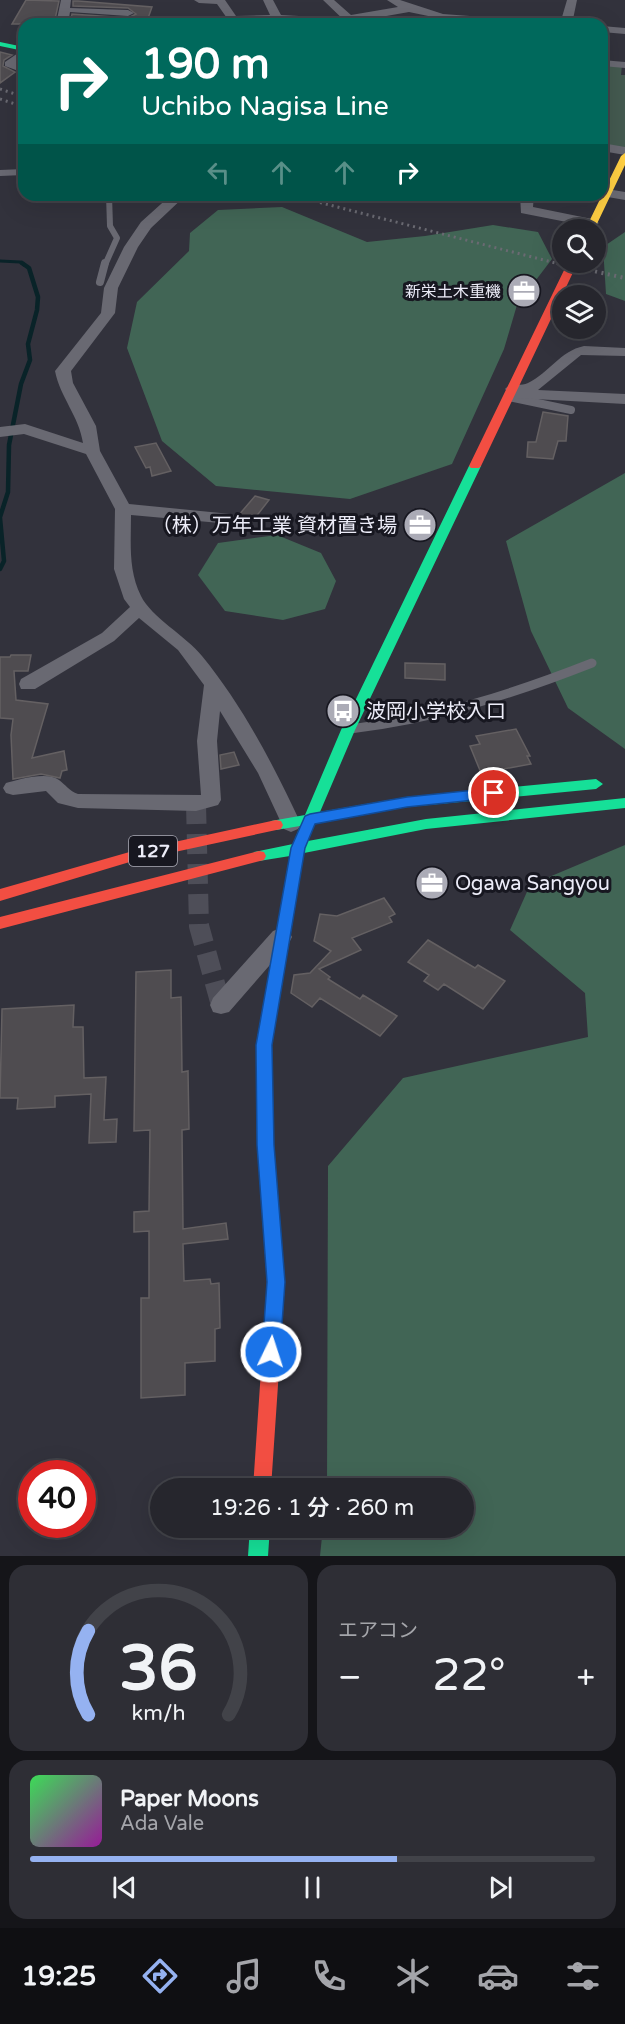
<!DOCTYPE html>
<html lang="ja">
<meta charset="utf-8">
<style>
:root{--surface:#26262d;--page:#2e2e35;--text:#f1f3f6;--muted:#a4a5aa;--line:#424349;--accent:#95b2f1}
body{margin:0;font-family:"Varela Round","Noto Sans JP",sans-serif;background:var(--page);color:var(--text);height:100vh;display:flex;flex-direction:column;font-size:22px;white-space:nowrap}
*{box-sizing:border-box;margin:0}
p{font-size:20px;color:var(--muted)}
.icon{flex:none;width:33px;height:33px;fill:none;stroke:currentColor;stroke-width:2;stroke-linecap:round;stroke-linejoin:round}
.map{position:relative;height:1556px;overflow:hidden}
.panel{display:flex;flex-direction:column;gap:9px;padding:9px;background:#151519;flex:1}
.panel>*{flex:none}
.top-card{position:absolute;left:18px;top:18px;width:590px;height:183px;border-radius:18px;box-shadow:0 6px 24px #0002,0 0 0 2px var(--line);background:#00695c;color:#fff;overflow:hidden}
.fabs{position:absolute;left:552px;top:219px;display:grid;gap:12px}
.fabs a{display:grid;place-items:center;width:54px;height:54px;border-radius:50%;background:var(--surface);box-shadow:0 6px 24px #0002,0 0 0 2px var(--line);font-size:30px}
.speed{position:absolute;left:18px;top:1460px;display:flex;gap:12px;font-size:30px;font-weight:700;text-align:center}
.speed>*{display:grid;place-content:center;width:78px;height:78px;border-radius:50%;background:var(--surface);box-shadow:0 6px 24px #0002,0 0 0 2px var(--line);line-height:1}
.speed .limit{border:9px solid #d22;background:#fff;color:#111}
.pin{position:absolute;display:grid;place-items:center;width:51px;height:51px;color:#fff;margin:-26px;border:3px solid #fff;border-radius:50%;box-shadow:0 2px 6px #0007}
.me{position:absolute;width:66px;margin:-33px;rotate:4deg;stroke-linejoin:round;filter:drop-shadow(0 0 4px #0008)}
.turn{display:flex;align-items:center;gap:21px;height:126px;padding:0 24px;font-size:27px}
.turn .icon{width:78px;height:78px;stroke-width:2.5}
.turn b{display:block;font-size:42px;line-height:51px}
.lanes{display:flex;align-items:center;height:57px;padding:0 24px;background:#0003;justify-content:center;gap:30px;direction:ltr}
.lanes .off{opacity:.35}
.big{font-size:45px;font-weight:600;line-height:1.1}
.panel .tile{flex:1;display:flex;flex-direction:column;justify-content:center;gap:9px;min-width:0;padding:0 21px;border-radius:18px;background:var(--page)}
.panel .dial{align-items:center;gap:0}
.dial svg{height:156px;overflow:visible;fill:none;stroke:var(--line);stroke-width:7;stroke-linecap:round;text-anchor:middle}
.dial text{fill:var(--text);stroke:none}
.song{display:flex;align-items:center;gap:18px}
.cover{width:72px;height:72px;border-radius:9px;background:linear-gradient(135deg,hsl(130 70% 55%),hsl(300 70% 35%))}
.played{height:6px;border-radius:3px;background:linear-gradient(90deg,var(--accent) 65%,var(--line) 65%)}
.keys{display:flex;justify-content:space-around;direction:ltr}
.heat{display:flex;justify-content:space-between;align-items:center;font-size:33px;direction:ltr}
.panel .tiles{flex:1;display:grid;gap:9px;grid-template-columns:1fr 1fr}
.tile:last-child{grid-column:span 2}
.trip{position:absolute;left:150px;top:1478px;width:324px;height:60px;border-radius:30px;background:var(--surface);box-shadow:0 6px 24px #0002,0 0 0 2px var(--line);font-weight:600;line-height:60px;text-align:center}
.tabs{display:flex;height:96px;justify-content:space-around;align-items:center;background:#0f0f12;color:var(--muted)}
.tabs .icon{width:42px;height:42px}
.tabs .on{color:var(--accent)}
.tabs b{font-size:27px;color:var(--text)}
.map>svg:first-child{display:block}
.green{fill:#445a50}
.forest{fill:#416555}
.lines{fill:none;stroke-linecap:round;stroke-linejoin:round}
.stream-far1{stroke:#092328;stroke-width:3}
.stream{stroke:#092328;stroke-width:4.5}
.building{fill:#4f4c50;stroke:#646062;stroke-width:1.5}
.street-tunnel{stroke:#4e4e58;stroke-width:20;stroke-dasharray:20 10;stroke-linecap:butt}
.lane-far2{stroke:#696972;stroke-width:6}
.lane-far1{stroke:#696972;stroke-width:8}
.lane{stroke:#696972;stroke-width:9}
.street{fill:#696972;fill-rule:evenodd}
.fast{fill:#16e098;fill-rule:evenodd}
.slow{fill:#ffcf43;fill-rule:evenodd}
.jam{fill:#f24e42;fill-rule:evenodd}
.rail-far1{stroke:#6a6a72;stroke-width:3;stroke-dasharray:2 4;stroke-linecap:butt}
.rail{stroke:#6a6a72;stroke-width:4;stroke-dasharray:2 4.5;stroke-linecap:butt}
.route{fill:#1a73e8;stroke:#114b97;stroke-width:1.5}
.labels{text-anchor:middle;stroke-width:6;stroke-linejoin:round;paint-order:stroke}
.far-poi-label{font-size:16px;fill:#ececf8;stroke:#171720;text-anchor:end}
.shield{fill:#171720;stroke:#acacb7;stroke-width:1.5}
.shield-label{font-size:18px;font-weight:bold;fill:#ececf8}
.poi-label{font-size:20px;fill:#ececf8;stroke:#171720;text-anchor:start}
</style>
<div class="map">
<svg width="625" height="1556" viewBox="0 0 625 1556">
<rect width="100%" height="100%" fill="#32323c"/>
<path class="green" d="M602 63 622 65 621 75H625V151L602 147Z"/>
<path class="forest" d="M282 207 367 242 425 236 493 225 538 232 552 259 517 305 504 349 452 464 350 499 216 486 162 441 127 348 137 302 189 251 190 233 218 210Z
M625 232V301L606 294 603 247Z
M625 473V749L568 708 531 631 506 541Z
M277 535 321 553 336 581 325 609 283 620 225 611 198 575 218 543Z
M625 845V1556H320L323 1527H464V1488H327L328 1166 403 1078 588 1037 585 993 510 930 530 885Z"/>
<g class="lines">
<path class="stream-far1" d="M0 261 20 262 24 265"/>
<path class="stream" d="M0 517 8 492 9 445 21 384 30 360 28 344 37 310 38 297 29 268 22 263
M0 518 4 561 0 569"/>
</g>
<path class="building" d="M26 0 59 1 54 24H12Z
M73 1H78L152 7 146 24H70L72 14 128 18 136 14 128 8 73 6Z
M0 52 12 55 4 60 3 66 15 72 0 83Z
M543 412 568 416 566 441H558L553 459 527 457 528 442H536Z
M156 443 171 471 152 476 150 467 146 468 135 447Z
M255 496 269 500 251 523 241 519 238 516Z
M11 655H31L28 671H14L16 700 48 704 32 758 64 751 67 770 62 771 60 778 41 774 13 779 11 735 13 719 0 718V657H10Z
M405 663 445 664V680L405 678Z
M516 729 530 756H527L531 764 481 773 470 746 480 744 476 736Z
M234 752 239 765 221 769 220 755Z
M384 898 395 914 389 917 392 922 352 938 361 950 319 969 330 977 328 979 360 999 363 995 397 1016 380 1036 320 998 312 1007 291 993 294 975 310 973 331 951 314 941 320 914 337 916Z
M428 940 475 968 478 965 505 981 483 1009 444 984 438 990 424 981 429 975 408 962Z
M171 970V998L181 997 182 1072 188 1071 189 1129 182 1130 183 1229 226 1223 228 1239 183 1244 184 1281 210 1279 211 1284 219 1283 220 1328 215 1329V1361L185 1363V1395L141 1398V1298H149V1231L134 1232V1212L149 1211 150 1130 134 1131 136 972Z
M74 1005 73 1027H83L84 1078 106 1077 104 1120 117 1119 116 1142 89 1143 91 1094 55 1096V1107L17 1109 18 1098H0L2 1009Z"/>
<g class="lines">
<path class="street-tunnel" d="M196 804 199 926 221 1005"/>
<path class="lane-far2" d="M0 173 24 172
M105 265 117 238 110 226 109 195"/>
<path class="lane-far1" d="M100 282 105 263
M509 397 571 410"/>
<path class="lane" d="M350 729C435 719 513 694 592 663"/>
<path class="street" d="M61 0H71L70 8 128 10 134 13 128 16 70 12 68 24H56Z
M194 0H225L236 16 270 15 263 0H273L281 15 299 16 309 24 292 21 233 22 229 21 217 4 199 3Z
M323 0H334L351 15 398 7 387 0H400L443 14 537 21 543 24 462 23 409 12 358 21 361 24H348Z
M567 0H577L572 24H560Z
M602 26 625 28V34L602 32Z
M24 49V58L17 63 24 65V73L5 66V62Z
M602 60 625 62V68L602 66Z
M602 143 625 147V155L602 151Z
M607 189 625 192V200L602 196V192Z
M171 195H186L151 228 138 247 118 288 115 313 71 371 73 383 96 426 100 451 129 504 231 514 239 519 231 524 131 515C131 542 128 570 141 596 151 617 186 636 202 656 243 706 274 766 301 824L298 829 291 832 284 829 258 773 220 711 217 741 221 800 218 805 196 811 78 808 58 803 46 791 13 795 6 793 3 788 6 783C19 779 48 771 59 780 66 785 69 791 78 794L201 795 197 741 204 685 178 650 139 618 114 641 35 689H21L19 684 21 679 102 633 130 607 124 599 114 569 115 509 86 454 24 434 0 437V427L25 424 83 443C79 416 60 397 55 371L101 313 104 288 124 247 141 222Z
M520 195H534L533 207 592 219 599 223 592 227 521 213Z
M584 346 625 348V356L581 355 538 390 625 394V404L516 398 511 396 505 389C512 382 520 387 528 383 549 373 560 351 584 346Z
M281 928 289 931 292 937 289 943 229 1012 221 1014 213 1012 210 1005 213 998 273 931Z"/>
<path class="fast" d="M0 42 24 47V51L0 46Z
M475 463 481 466 355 730 320 812 407 797 596 779 603 784 596 789 407 807 315 823 308 841 426 819 625 798V808L426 829 304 853 293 917 291 921 286 923 281 921 279 917 290 856 259 861 254 860 252 856 254 852 259 851 293 844 300 826 276 830 271 829 269 825 271 821 305 815 341 730 469 466Z
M250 1527H270L268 1556H248Z"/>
<path class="slow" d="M625 153V165L594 230H585L621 156Z
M286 911 291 913 293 917 272 1045 273 1143 271 1148 265 1150 259 1148 257 1143 256 1045 279 917 281 913Z"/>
<path class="jam" d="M568 262H578L481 466 479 468H471L469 466Z
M276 820 281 821 283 825 281 829 133 861 0 901V889L133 851Z
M259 851 264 852 266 856 264 860 0 929V917Z
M265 1136 271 1138 273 1143 285 1282 271 1488H253L267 1282 257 1143 259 1138Z"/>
<path class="rail-far1" d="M0 89 24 97
M0 99 24 107
M291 195 563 265"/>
<path class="rail" d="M557 263 625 278"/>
</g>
<path class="route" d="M494 788 501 793 494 798 407 807 315 824 305 848 272 1045 274 1145 285 1282 280 1352 277 1358 271 1360 264 1358 262 1352 267 1282 257 1145 256 1045 291 848 305 816 310 814 407 797Z"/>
<defs>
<g id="office-disc" transform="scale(1.725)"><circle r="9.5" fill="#ababb6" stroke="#171720"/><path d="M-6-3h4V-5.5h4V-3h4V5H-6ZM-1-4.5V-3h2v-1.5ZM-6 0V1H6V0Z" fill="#fff"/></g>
<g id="bus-disc" transform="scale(1.725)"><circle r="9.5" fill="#ababb6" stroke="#171720"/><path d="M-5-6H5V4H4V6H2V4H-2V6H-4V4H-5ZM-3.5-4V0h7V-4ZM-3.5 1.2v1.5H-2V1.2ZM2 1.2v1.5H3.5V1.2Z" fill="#fff"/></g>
</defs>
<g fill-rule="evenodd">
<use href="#office-disc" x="524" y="291"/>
<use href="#office-disc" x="420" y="525"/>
<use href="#bus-disc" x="343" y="711"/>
<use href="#office-disc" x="432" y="883"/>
</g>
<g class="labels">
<g class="far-poi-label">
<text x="501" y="297">新栄土木重機</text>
</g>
<rect class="shield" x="129" y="836" width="48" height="30" rx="4.5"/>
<g class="shield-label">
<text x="153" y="857">127</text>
</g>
<g class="poi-label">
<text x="397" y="532" text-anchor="end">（株）万年工業 資材置き場</text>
<text x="366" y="718">波岡小学校入口</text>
<text x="455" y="890">Ogawa Sangyou</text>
</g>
</g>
</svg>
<div class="fabs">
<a><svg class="icon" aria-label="search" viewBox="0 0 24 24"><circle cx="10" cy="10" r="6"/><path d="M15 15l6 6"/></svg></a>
<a><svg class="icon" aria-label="layers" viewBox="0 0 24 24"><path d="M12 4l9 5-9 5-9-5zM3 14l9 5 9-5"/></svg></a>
</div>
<div class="speed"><div class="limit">40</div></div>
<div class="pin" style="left:494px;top:793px;background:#d93025"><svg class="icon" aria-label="arrive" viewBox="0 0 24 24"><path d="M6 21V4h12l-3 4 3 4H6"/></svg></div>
<svg class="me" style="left:271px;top:1352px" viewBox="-20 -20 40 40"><circle r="17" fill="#1a73e8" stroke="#fff" stroke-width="3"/><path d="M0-11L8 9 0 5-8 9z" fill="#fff"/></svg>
<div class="trip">19:26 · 1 分 · 260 m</div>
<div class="top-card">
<div class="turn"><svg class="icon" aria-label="right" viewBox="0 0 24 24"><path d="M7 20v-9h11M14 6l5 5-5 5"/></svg><div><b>190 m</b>Uchibo Nagisa Line</div></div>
<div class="lanes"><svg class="icon off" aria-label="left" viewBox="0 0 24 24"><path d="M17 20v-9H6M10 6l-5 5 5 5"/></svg><svg class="icon off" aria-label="ahead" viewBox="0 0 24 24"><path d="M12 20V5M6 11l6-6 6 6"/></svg><svg class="icon off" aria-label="ahead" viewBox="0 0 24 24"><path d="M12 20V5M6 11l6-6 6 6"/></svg><svg class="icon" aria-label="right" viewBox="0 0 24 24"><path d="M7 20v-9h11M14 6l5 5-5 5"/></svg></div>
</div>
</div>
<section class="panel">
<div class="tiles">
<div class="tile dial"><svg viewBox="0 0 100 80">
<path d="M14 69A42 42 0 1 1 86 69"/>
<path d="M14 69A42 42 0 0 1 14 26" stroke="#95b2f1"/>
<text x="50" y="56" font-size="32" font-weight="700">36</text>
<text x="50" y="72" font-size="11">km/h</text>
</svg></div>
<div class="tile"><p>エアコン</p>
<div class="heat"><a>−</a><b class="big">22°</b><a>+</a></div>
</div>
<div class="tile">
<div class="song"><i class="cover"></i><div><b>Paper Moons</b><p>Ada Vale</p></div></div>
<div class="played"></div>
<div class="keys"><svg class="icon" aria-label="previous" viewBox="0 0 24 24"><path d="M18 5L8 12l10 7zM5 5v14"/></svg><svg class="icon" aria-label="pause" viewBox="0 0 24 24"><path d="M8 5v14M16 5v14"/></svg><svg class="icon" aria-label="next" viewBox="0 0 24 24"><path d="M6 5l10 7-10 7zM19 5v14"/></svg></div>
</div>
</div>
</section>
<nav class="tabs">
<b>19:25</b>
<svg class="icon on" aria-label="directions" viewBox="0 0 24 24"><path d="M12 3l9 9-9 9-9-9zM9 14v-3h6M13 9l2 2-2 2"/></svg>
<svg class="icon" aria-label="music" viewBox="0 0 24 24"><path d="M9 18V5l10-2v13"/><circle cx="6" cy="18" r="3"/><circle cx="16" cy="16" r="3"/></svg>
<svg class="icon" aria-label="phone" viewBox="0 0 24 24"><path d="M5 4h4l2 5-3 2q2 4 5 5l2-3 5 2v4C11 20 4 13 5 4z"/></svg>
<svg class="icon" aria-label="climate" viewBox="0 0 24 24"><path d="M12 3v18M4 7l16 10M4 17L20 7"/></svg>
<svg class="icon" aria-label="car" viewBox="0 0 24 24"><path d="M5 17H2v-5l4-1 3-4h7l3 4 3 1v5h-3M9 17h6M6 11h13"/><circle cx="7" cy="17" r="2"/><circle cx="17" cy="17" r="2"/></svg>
<svg class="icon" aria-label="filters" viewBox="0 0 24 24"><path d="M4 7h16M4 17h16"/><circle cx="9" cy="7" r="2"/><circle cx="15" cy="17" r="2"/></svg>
</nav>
